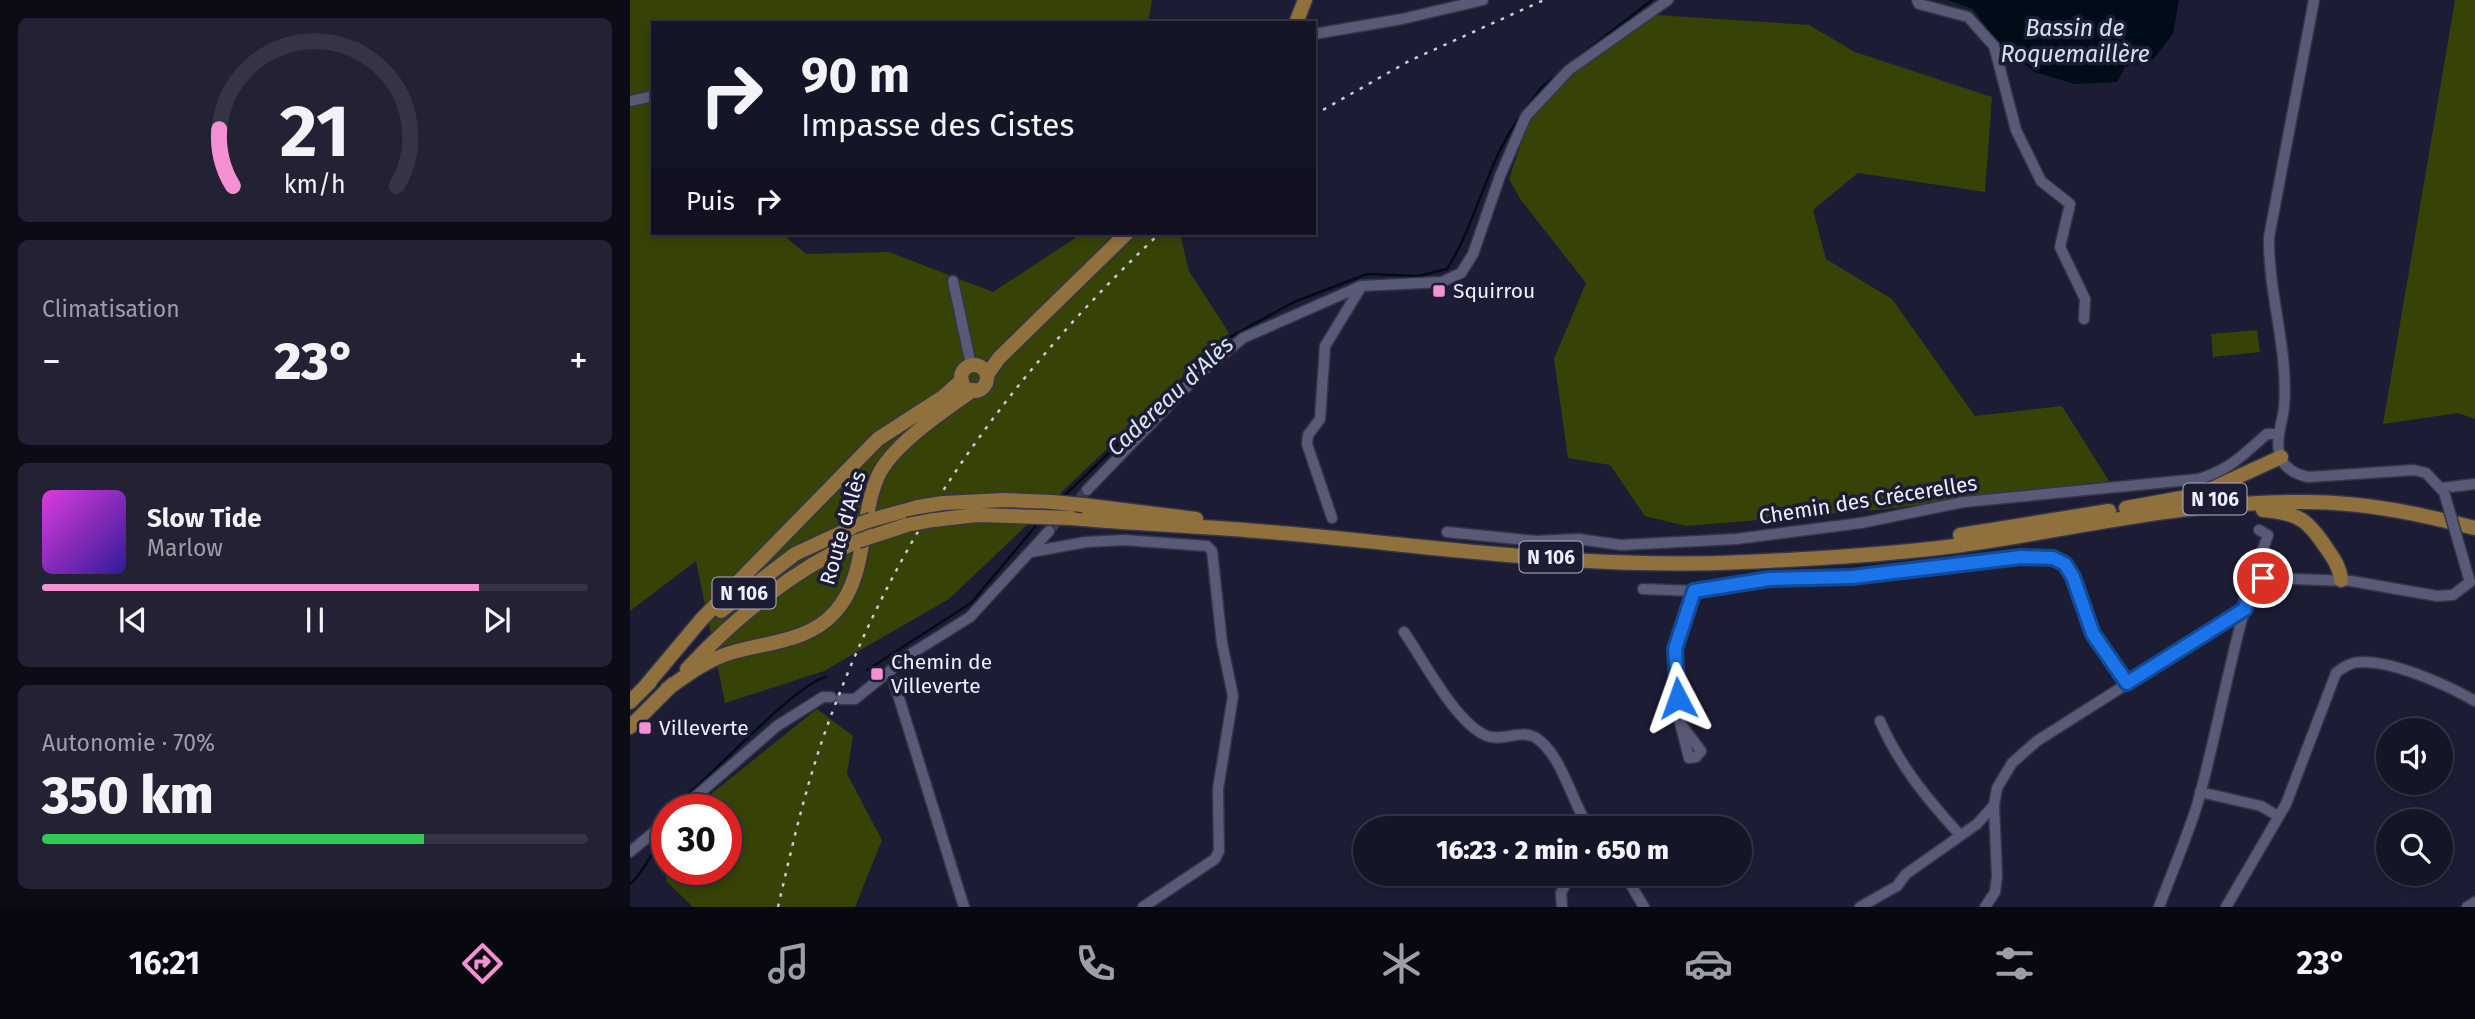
<!DOCTYPE html>
<html lang="fr">
<meta charset="utf-8">
<style>
:root{--surface:#151528;--page:#222234;--text:#f1f3f6;--muted:#9d9fa8;--line:#343445;--accent:#f491d4}
body{margin:0;font-family:"Fira Sans",sans-serif;background:var(--page);color:var(--text);height:100vh;display:flex;flex-direction:column;font-size:26px;white-space:nowrap}
*{box-sizing:border-box;margin:0}
p{font-size:23px;color:var(--muted)}
.icon{flex:none;width:38px;height:38px;fill:none;stroke:currentColor;stroke-width:2;stroke-linecap:round;stroke-linejoin:round}
.map{position:relative;flex:1;overflow:hidden}
.drawer{display:flex;flex-direction:column;gap:18px;padding:18px;background:#0c0c16;width:630px}
.drawer>*{flex:none}
.top-card{position:absolute;left:21px;top:21px;width:665px;height:214px;border-radius:0px;box-shadow:0 4px 10px #0003,0 0 0 2px var(--line);background:#151528;color:var(--text);overflow:hidden}
.tools{position:absolute;left:1746px;top:718px;display:grid;gap:14px}
.tools a{display:grid;place-items:center;width:77px;height:77px;border-radius:50%;background:var(--surface);box-shadow:0 4px 10px #0003,0 0 0 2px var(--line);font-size:35px}
.speed{position:absolute;left:21px;top:794px;display:flex;gap:14px;font-size:35px;font-weight:700;text-align:center}
.speed>*{display:grid;place-content:center;width:91px;height:91px;border-radius:50%;background:var(--surface);box-shadow:0 4px 10px #0003,0 0 0 2px var(--line);line-height:1}
.speed .limit{border:10px solid #d22;background:#fff;color:#111}
.pin{position:absolute;display:grid;place-items:center;width:60px;height:60px;color:#fff;margin:-30px;border:4px solid #fff;border-radius:50%;box-shadow:0 2px 7px #0007}
.me{position:absolute;width:77px;margin:-38px;rotate:356deg;stroke-linejoin:round;filter:drop-shadow(0 0 5px #0008)}
.turn{display:flex;align-items:center;gap:24px;height:147px;padding:0 35px;font-size:32px}
.turn .icon{width:91px;height:91px;stroke-width:2.5}
.turn b{display:block;font-size:49px;line-height:60px}
.then{display:flex;align-items:center;height:66px;padding:0 35px;background:#0003;gap:14px;font-size:26px}
.big{font-size:52px;font-weight:800;line-height:1.1}
.drawer .tile{flex:1;display:flex;flex-direction:column;justify-content:center;gap:10px;min-width:0;padding:0 24px;border-radius:10px;background:var(--page)}
.drawer .dial{align-items:center;gap:0}
.dial svg{height:182px;overflow:visible;fill:none;stroke:var(--line);stroke-width:7;stroke-linecap:round;text-anchor:middle}
.dial text{fill:var(--text);stroke:none}
.song{display:flex;align-items:center;gap:21px}
.cover{width:84px;height:84px;border-radius:10px;background:linear-gradient(135deg,hsl(300 70% 55%),hsl(250 70% 35%))}
.played{height:7px;border-radius:4px;background:linear-gradient(90deg,var(--accent) 80%,var(--line) 80%)}
.keys{display:flex;justify-content:space-around;direction:ltr}
.heat{display:flex;justify-content:space-between;align-items:center;font-size:38px;direction:ltr}
.charge{height:10px;border-radius:5px;background:linear-gradient(90deg,#34c759 70%,var(--line) 0)}
.trip{position:absolute;left:723px;top:816px;width:399px;height:70px;border-radius:35px;background:var(--surface);box-shadow:0 4px 10px #0003,0 0 0 2px var(--line);font-weight:800;line-height:70px;text-align:center}
.tab-bar{display:flex;height:112px;justify-content:space-around;align-items:center;background:#080810;color:var(--muted)}
.tab-bar .icon{width:49px;height:49px}
.tab-bar .selected{color:var(--accent)}
.tab-bar b{font-size:32px;color:var(--text)}
main{display:flex;flex:1;min-height:0}
.map>svg:first-child{display:block}
.green{fill:#374207}
.water{fill:#000d19}
.lines{fill:none;stroke-linecap:round;stroke-linejoin:round}
.stream{stroke:#000d19;stroke-width:2.5}
.minor-tunnel{stroke:#3c3c53;stroke-width:10;stroke-dasharray:10 5;stroke-linecap:butt}
.minor-casing{stroke:#353548;stroke-width:13}
.major-casing{stroke:#353548;stroke-width:17}
.minor{stroke:#585a77;stroke-width:10}
.major{stroke:#90713e;stroke-width:14}
.rail{stroke:#cacbdb;stroke-width:2.5;stroke-dasharray:3.5 7;stroke-linecap:butt}
.minor-bridge-casing{stroke:#353548;stroke-width:13;stroke-linecap:butt}
.major-bridge-casing{stroke:#353548;stroke-width:17;stroke-linecap:butt}
.minor-bridge{stroke:#585a77;stroke-width:10}
.major-bridge{stroke:#90713e;stroke-width:14}
.route-casing{stroke:#114b97;stroke-width:18}
.route{stroke:#1a73e8;stroke-width:12}
.poi-dot{fill:#f491d4;stroke:#1c1c35;stroke-width:2.5}
.labels{text-anchor:middle;stroke-width:7;stroke-linejoin:round;paint-order:stroke}
.shield{fill:#1c1c35;stroke:#b0b0c2;stroke-width:2}
.shield-label{font-size:19px;font-weight:bold;fill:#eff0fe}
.poi-label{font-size:21px;fill:#eff0fe;stroke:#1c1c35;text-anchor:start}
.street-label{font-size:21px;fill:#eff0fe;stroke:#1c1c35}
.water-label{font-size:23px;font-style:italic;fill:#d2e6f2;stroke:#1c1c35}
</style>
<main>
<section class="drawer">
<div class="tile dial"><svg viewBox="0 0 100 80">
<path d="M14 69A42 42 0 1 1 86 69"/>
<path d="M14 69A42 42 0 0 1 8 44" stroke="#f491d4"/>
<text x="50" y="56" font-size="32" font-weight="700">21</text>
<text x="50" y="72" font-size="11">km/h</text>
</svg></div>
<div class="tile"><p>Climatisation</p>
<div class="heat"><a>−</a><b class="big">23°</b><a>+</a></div>
</div>
<div class="tile">
<div class="song"><i class="cover"></i><div><b>Slow Tide</b><p>Marlow</p></div></div>
<div class="played"></div>
<div class="keys"><svg class="icon" aria-label="previous" viewBox="0 0 24 24"><path d="M18 5L8 12l10 7zM5 5v14"/></svg><svg class="icon" aria-label="pause" viewBox="0 0 24 24"><path d="M8 5v14M16 5v14"/></svg><svg class="icon" aria-label="next" viewBox="0 0 24 24"><path d="M6 5l10 7-10 7zM19 5v14"/></svg></div>
</div>
<div class="tile"><p>Autonomie · 70%</p><b class="big">350 km</b><div class="charge"></div></div>
</section>
<div class="map">
<svg width="1845" height="907" viewBox="0 0 1845 907">
<rect width="100%" height="100%" fill="#1c1c35"/>
<path class="green" d="M0 0H522L518 23H23V233H151L176 254 259 252 363 292 453 233H550L559 271 599 333 319 599 194 671 95 703 66 561 0 611Z
M1825 0H1845V419L1828 413 1753 424Z
M1026 15 1179 25 1225 52 1362 97 1355 192 1228 173 1183 210 1196 259 1262 299 1345 416 1432 406 1479 481 1248 510 1056 526 1015 516 980 465 938 458 924 359 956 283 891 200 879 179 899 120 943 72Z
M1627 330 1630 352 1583 357 1581 334Z
M187 709 223 736 217 774 252 840 225 907H63L36 881 38 870H96V810H61Z"/>
<path class="water" d="M1317 0H1549L1543 34 1521 62 1495 67 1487 82 1445 84 1404 72 1364 38 1343 9Z"/>
<g class="lines">
<path class="stream" d="M947 58 1022 0
M897 107 912 87 931 72
M434 496 600 337 664 302 737 274 789 276 817 269C847 222 856 164 889 118
M237 670 341 603 410 521
M50 801C82 776 165 684 196 677
M0 884C11 877 26 845 36 831"/>
<path class="minor-tunnel" d="M419 531 457 490"/>
<g class="minor-casing">
<path id="minor" d="M1287 0 1289 4 1338 17 1364 46 1386 130 1411 181 1440 204 1430 247 1455 299 1454 319
M1684 0 1639 237C1638 294 1659 350 1654 408 1652 424 1645 440 1650 456 1654 468 1666 475 1679 477L1784 470 1796 473 1814 492
M684 34 772 19 853 0
M0 101 23 96
M323 281 341 365
M1812 488 1845 484
M457 490 568 375 613 338 731 286 812 282 831 273 843 254 870 176 896 116 939 70 1038 0
M702 518 677 444 678 435 690 419 695 346 731 287
M817 532 906 541 948 539 991 545 1106 539 1231 523 1334 502 1569 479C1603 468 1611 456 1637 434H1649
M401 552 456 542 494 540 577 546 582 551 592 643 603 696 588 789 589 851 585 859 513 907
M1621 586 1633 578 1721 581 1807 596 1823 595 1840 582 1826 534
M1013 589 1064 591
M774 632C793 659 826 724 857 736 875 742 893 727 909 740 933 759 942 802 959 828
M257 674 271 660 340 617 419 531
M264 682 334 907
M211 699H225L252 677
M1250 721C1269 765 1298 800 1330 835
M1050 723 1071 751 1066 757 1059 758 1050 723 1045 649 1064 591 1139 579 1222 577 1372 559 1410 555 1423 558 1435 564 1463 634 1498 683
M1570 792 1631 806 1648 816
M50 810 147 726 193 697H201
M0 852 37 821
M923 873 937 881
M994 873 1014 907
M871 879 884 873
M932 907 931 893 937 881 961 876 995 875
M1230 907 1267 886 1276 874 1347 824 1364 805 1367 788 1382 763 1407 741 1615 609
M1355 907 1365 892 1367 876 1364 805
M1529 907C1542 872 1557 838 1568 802 1592 713 1606 621 1638 535L1629 530
M1596 907 1656 804 1706 673C1713 667 1722 662 1731 662 1764 661 1817 685 1845 701
M1837 907 1845 902"/>
</g>
<g class="major-casing">
<path id="major" d="M666 23 675 0
M331 378a13 13 0 1 1 26 0a13 13 0 1 1-26 0Z
M357 375 369 358 497 233
M313 503 374 500 422 502
M453 505 566 519
M1496 508 1568 495 1651 457
M1633 510C1669 513 1678 520 1697 549 1704 559 1710 568 1711 580
M441 518C507 524 573 526 639 532 796 545 955 570 1113 562 1184 559 1255 555 1325 546 1442 530 1558 500 1677 502 1735 502 1790 514 1845 528
M241 520 288 507
M303 520 347 515 410 517
M1330 535 1479 511
M237 538 277 525
M91 611 165 554 232 523
M57 669C106 617 162 570 228 541
M14 688 71 620 248 439 313 397 332 380
M37 689C57 675 74 662 97 654 133 642 178 643 205 612 238 576 229 519 248 476 263 444 314 411 343 390
M0 702 20 682
M0 727 43 684"/>
</g>
<use href="#minor" class="minor"/>
<use href="#major" class="major"/>
<path class="rail" d="M684 115 779 61 914 0
M148 907C163 842 178 776 202 713 273 523 384 371 530 233"/>
<g class="minor-bridge-casing">
<path id="minor-bridge" d="M1814 492 1826 534"/>
</g>
<g class="major-bridge-casing">
<path id="major-bridge" d="M422 502 453 505
M288 507 313 503
M410 517 441 518
M232 523 241 520
M277 525 303 520
M228 541 237 538"/>
</g>
<use href="#minor-bridge" class="minor-bridge"/>
<use href="#major-bridge" class="major-bridge"/>
</g>
<g class="lines">
<g class="route-casing">
<path id="route" d="M1048 698 1045 649 1064 591 1139 579 1222 577 1391 557 1423 558 1435 564 1443 577 1463 634 1497 683 1615 609 1621 586 1633 578"/>
</g>
<use href="#route" class="route"/>
</g>
<g class="poi-dot">
<rect x="802" y="284" width="14" height="14" rx="3.5"/>
<rect x="240" y="667" width="14" height="14" rx="3.5"/>
<rect x="8" y="721" width="14" height="14" rx="3.5"/>
</g>
<g class="labels">
<g class="shield">
<rect x="1553.5" y="483.5" width="63" height="31" rx="5"/>
<rect x="889.5" y="541.5" width="63" height="31" rx="5"/>
<rect x="82.5" y="577.5" width="63" height="31" rx="5"/>
</g>
<g class="shield-label">
<text x="1585" y="506">N 106</text>
<text x="921" y="564">N 106</text>
<text x="114" y="600">N 106</text>
</g>
<g class="poi-label">
<text x="823" y="298">Squirrou</text>
<text x="261" y="669">Chemin de<tspan x="261" dy="24">Villeverte</tspan></text>
<text x="29" y="735">Villeverte</text>
</g>
<g class="street-label">
<text transform="translate(1238 500) rotate(-9)" y="7">Chemin des Crécerelles</text>
<text transform="translate(213 528) rotate(-74)" y="7">Route d'Alès</text>
</g>
<g class="water-label">
<text x="1445" y="36">Bassin de<tspan x="1445" dy="26">Roquemaillère</tspan></text>
<text transform="translate(540 396) rotate(-43)" y="8">Cadereau d'Alès</text>
</g>
</g>
</svg>
<div class="tools">
<a><svg class="icon" aria-label="sound" viewBox="0 0 24 24"><path d="M4 9h4l5-4v14l-5-4H4zM17 9q2 3 0 6"/></svg></a>
<a><svg class="icon" aria-label="search" viewBox="0 0 24 24"><circle cx="10" cy="10" r="6"/><path d="M15 15l6 6"/></svg></a>
</div>
<div class="speed"><div class="limit">30</div></div>
<div class="pin" style="left:1633px;top:578px;background:#d93025"><svg class="icon" aria-label="arrive" viewBox="0 0 24 24"><path d="M6 21V4h12l-3 4 3 4H6"/></svg></div>
<svg class="me" style="left:1048px;top:698px" viewBox="-20 -20 40 40"><path d="M0-17L14 15 0 8-14 15z" fill="#1a73e8" stroke="#fff" stroke-width="4"/></svg>
<div class="trip">16:23 · 2 min · 650 m</div>
<div class="top-card">
<div class="turn"><svg class="icon" aria-label="right" viewBox="0 0 24 24"><path d="M7 20v-9h11M14 6l5 5-5 5"/></svg><div><b>90 m</b>Impasse des Cistes</div></div>
<div class="then">Puis<svg class="icon" aria-label="right" viewBox="0 0 24 24"><path d="M7 20v-9h11M14 6l5 5-5 5"/></svg></div>
</div>
</div>
</main>
<nav class="tab-bar">
<b>16:21</b>
<svg class="icon selected" aria-label="directions" viewBox="0 0 24 24"><path d="M12 3l9 9-9 9-9-9zM9 14v-3h6M13 9l2 2-2 2"/></svg>
<svg class="icon" aria-label="music" viewBox="0 0 24 24"><path d="M9 18V5l10-2v13"/><circle cx="6" cy="18" r="3"/><circle cx="16" cy="16" r="3"/></svg>
<svg class="icon" aria-label="phone" viewBox="0 0 24 24"><path d="M5 4h4l2 5-3 2q2 4 5 5l2-3 5 2v4C11 20 4 13 5 4z"/></svg>
<svg class="icon" aria-label="climate" viewBox="0 0 24 24"><path d="M12 3v18M4 7l16 10M4 17L20 7"/></svg>
<svg class="icon" aria-label="car" viewBox="0 0 24 24"><path d="M5 17H2v-5l4-1 3-4h7l3 4 3 1v5h-3M9 17h6M6 11h13"/><circle cx="7" cy="17" r="2"/><circle cx="17" cy="17" r="2"/></svg>
<svg class="icon" aria-label="filters" viewBox="0 0 24 24"><path d="M4 7h16M4 17h16"/><circle cx="9" cy="7" r="2"/><circle cx="15" cy="17" r="2"/></svg>
<b>23°</b>
</nav>
